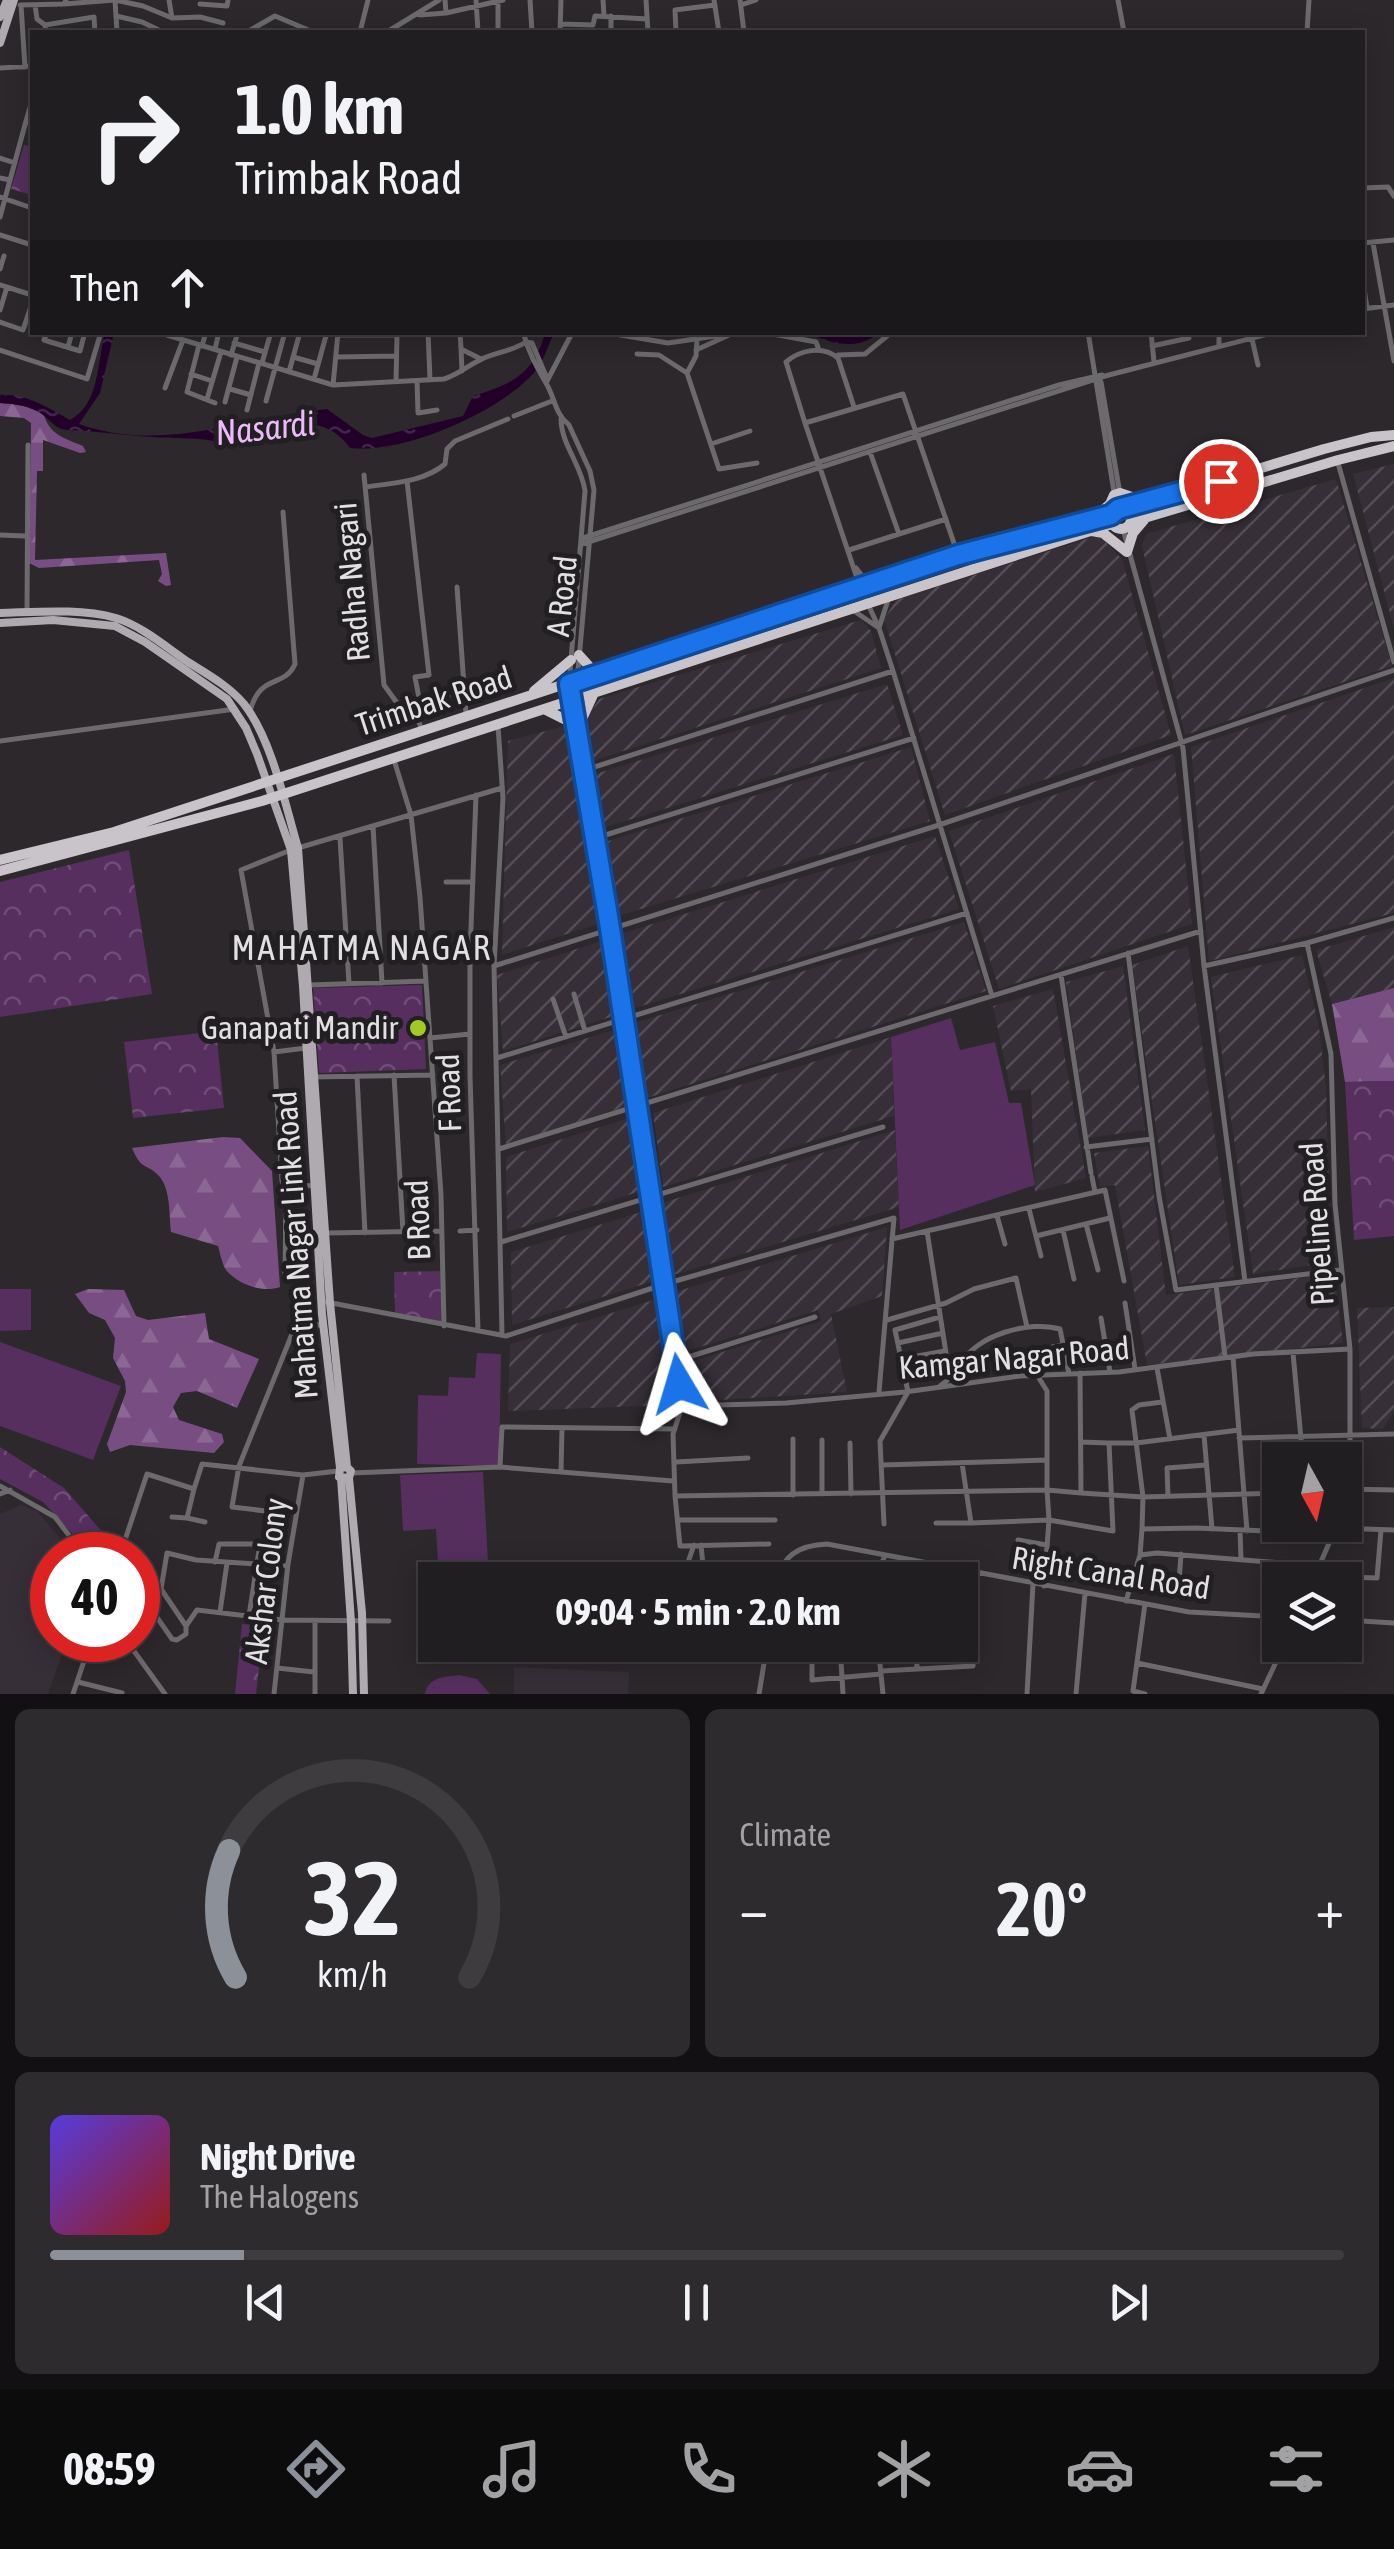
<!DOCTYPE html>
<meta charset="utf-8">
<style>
:root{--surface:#211e21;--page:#2d2b2e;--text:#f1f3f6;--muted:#a2a2a5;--line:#3e3c3f;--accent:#8c9099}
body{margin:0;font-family:"Asap Condensed",sans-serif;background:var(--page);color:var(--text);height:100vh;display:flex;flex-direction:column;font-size:38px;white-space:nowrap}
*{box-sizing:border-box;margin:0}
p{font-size:32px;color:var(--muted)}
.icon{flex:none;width:55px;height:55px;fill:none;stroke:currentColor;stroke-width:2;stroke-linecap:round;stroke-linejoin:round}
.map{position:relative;height:1694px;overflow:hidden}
.panel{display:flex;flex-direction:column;gap:15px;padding:15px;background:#121012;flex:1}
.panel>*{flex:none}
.top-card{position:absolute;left:30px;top:30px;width:1335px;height:305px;border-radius:0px;box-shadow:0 5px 25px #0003,0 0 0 2px var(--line);background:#211e21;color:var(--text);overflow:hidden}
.needle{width:65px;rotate:172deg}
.fabs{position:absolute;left:1262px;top:1442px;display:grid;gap:20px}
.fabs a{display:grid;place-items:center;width:100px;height:100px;border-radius:0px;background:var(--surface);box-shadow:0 5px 25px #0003,0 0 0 2px var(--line);font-size:50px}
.speed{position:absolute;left:30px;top:1532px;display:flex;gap:20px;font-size:50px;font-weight:700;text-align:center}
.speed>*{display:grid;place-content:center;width:130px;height:130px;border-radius:50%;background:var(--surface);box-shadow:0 5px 25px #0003,0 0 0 2px var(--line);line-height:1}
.speed .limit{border:15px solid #d22;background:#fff;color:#111}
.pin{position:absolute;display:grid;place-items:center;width:85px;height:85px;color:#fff;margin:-42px;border:5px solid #fff;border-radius:50%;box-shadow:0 2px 10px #0007}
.me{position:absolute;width:110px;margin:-55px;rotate:353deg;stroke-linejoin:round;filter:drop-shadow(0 0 8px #0008)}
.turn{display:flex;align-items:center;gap:35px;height:210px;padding:0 40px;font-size:45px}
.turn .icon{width:130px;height:130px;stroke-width:2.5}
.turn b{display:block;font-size:70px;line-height:85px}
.then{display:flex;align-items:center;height:95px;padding:0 40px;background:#0003;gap:20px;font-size:38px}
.big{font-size:75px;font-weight:700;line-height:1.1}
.panel .tile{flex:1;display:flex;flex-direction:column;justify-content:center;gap:15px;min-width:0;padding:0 35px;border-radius:15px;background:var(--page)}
.panel .dial{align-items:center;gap:0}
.dial svg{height:260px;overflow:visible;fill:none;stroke:var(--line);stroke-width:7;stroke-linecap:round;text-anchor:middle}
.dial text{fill:var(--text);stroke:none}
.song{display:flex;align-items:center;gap:30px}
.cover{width:120px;height:120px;border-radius:15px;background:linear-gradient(135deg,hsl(250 70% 55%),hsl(0 70% 35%))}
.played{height:10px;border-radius:5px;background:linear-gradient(90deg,var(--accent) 15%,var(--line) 15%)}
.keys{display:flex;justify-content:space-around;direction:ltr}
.heat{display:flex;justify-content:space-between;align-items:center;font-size:55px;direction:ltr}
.panel .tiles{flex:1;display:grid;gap:15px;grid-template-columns:1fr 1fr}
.tile:last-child{grid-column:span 2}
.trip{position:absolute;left:418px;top:1562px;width:560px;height:100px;border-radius:0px;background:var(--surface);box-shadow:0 5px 25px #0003,0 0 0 2px var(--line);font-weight:700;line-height:100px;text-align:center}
.menu{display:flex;height:160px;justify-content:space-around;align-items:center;background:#0d0c0d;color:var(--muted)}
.menu .icon{width:70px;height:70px}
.menu .on{color:var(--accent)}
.menu b{font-size:45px;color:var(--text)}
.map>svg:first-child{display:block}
.built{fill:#362f38}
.industrial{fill:url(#industrial-furrows)}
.grass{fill:#562f5f}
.forest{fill:url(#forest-firs)}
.park{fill:url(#park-crowns)}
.water{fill:url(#water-ripples)}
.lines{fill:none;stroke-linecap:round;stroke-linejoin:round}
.minor{stroke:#6c6a6c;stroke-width:5}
.major{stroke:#aeaaaf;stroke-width:8}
.highway{stroke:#c8c4c9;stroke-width:10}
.route-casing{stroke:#114b97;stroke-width:25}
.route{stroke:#1a73e8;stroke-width:18}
.poi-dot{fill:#a4c825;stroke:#221f23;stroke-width:4}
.labels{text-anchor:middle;stroke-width:10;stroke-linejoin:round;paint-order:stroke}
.street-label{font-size:32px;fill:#e2e0e3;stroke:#221f23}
.poi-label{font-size:32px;fill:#e2e0e3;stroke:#221f23;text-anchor:end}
.water-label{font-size:35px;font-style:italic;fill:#ecbaf8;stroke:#221f23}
.neighbourhood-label{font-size:35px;letter-spacing:2.5px;fill:#e2e0e3;stroke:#221f23}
</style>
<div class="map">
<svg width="1394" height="1694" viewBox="0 0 1394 1694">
<defs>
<pattern id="industrial-furrows" width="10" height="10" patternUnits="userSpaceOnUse" patternTransform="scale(2.5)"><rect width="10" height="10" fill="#362f38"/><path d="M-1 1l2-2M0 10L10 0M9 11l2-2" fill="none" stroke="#534d55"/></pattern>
<pattern id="forest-firs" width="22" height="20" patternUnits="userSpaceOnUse" patternTransform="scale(2.5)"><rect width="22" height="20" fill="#784e82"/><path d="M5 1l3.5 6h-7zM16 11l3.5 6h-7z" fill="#8b6794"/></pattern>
<pattern id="park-crowns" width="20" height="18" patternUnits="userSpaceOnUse" patternTransform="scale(2.5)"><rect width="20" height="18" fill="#562f5f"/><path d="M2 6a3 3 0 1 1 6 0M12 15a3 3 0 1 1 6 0" fill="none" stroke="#6e4d76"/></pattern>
<pattern id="water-ripples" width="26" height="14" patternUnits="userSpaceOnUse" patternTransform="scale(2.5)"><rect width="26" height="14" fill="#22002a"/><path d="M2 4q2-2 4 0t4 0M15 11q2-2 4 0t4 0" fill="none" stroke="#422549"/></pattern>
</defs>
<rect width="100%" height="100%" fill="#2c282c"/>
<path class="built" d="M21 1505 37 1511 75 1555H52V1640H67L48 1694H0V1514Z
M514 1667 629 1672 628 1694H514Z"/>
<path class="industrial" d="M1394 464V629L1353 474Z
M1336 479 1392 666 1185 735 1142 546 1146 534Z
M1099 535 1122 559 1171 735 945 815 884 619 896 600Z
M861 620 871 631 881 668 592 761 586 719 599 699Z
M1394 678V913L1209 961 1191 747Z
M887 684 903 735 603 828 595 774Z
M568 725 601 923 502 955 508 741Z
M911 747 930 821 618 916 605 842Z
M1174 754 1192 924 999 989 949 831Z
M935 836 959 909 635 1008 623 933Z
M964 922 986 991 644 1099 631 1024Z
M1394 927V988L1332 1004 1316 950Z
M604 940 617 1015 503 1051 497 975Z
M1188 946 1235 1277 1179 1285 1132 965Z
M1302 955 1319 1027 1326 1088 1331 1262 1253 1274 1211 977Z
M1123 966 1145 1130 1088 1138 1066 982Z
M1053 989 1086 1178 1035 1192 1031 1089 1011 1091 993 1006Z
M620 1028 630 1105 506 1145 500 1065Z
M891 1037 894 1116 663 1187 653 1113Z
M632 1117 645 1190 507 1232 506 1157Z
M895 1130 899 1207 673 1275 662 1203Z
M1148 1146 1166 1295 1334 1274 1343 1343 1147 1365 1115 1185 1100 1187 1094 1153Z
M648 1210 654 1281 512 1325 511 1252Z
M887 1227 882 1296 831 1314 847 1392 689 1402 684 1364 821 1321 818 1310 687 1351 675 1292Z
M660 1298 676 1405 508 1411 510 1344Z
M1394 1307V1411L1383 1429 1362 1428 1357 1308Z"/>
<path class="grass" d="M951 1018 960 1050 995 1042 1009 1103H1021L1035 1185 900 1230 891 1037Z
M0 1289H31V1330L0 1331Z
M0 1342 121 1386 93 1460 0 1426Z
M477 1353 501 1354 499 1466 417 1464 418 1395 448 1396 449 1377 475 1378Z
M483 1472 489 1580H439L436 1529 403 1531 400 1475Z
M459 1675 477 1679 490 1694H425C428 1677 444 1677 459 1675Z"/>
<path class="forest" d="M0 403C17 404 29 406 44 415 50 435 64 438 83 446L86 452 80 453 43 440V471H37L35 560 166 553 171 585 166 586 158 581 162 574 159 560 39 568 29 563 31 423 24 418 0 416Z
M1394 988V1081L1345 1082 1332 1004Z
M223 1137 240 1138 272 1171 280 1287C262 1293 239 1285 226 1270 222 1264 220 1253 218 1246L171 1232C169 1216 171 1189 159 1176 146 1162 142 1172 132 1148Z
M88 1289 124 1290 136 1316 148 1320 205 1313 209 1339 259 1359 237 1408 197 1391 181 1393 173 1407 179 1420 222 1434 224 1442 214 1453 130 1445 110 1452 107 1444 126 1392 125 1381 113 1358 115 1338 105 1320 89 1313 75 1294Z"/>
<path class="park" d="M24 145 32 147V195L11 189Z
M129 850 152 994 0 1017V882Z
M422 985 426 1069 319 1073 313 988Z
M216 1031 224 1108 133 1118 124 1042Z
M1394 1081V1236L1354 1240 1345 1082Z
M441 1271V1322L395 1313 394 1272Z
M0 1447 64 1488 118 1550 116 1555H92L43 1502 0 1479Z
M242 1624 264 1626 256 1694H235Z"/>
<path class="water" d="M105 333H114L100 393 79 424C163 454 245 417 327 409L363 435 372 438 463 416 473 396C511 384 534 375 545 333H554C546 350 543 365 528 379 491 415 402 454 350 448 324 411 279 423 243 434 235 436 222 442 213 441 195 437 173 439 152 437 124 435 95 431 68 430 53 429 50 418 37 411 25 405 14 404 0 403V395C26 393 48 408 70 420 100 404 97 362 105 333Z
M807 333H834L848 337 879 333C857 351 832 344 807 333Z"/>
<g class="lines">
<path class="minor" d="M66 0 64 4 115 0 117 32
M115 0 143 6 172 18
M169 0 172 18 200 17 223 23
M445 0 446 13 503 0
M476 0 478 32
M530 0 532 32
M603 0 604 16
M646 0 648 32
M714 0 719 32
M740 0 744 32
M1118 0 1124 32
M498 1V32
M200 4 227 6 228 0
M20 5 64 4
M21 5 25 67
M35 5 37 19 45 25
M741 5 756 0
M420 15 446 13
M116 16 142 22 163 32
M611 16V32
M561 24 593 25 595 16 647 19
M46 32 45 25 94 17 95 32
M247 32 275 16 313 32
M360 32 368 0
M387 32 439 0
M560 32 561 0
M676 32 675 10 715 5
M773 32H782
M1307 32 1309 0
M0 68 32 66
M26 121 32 101
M0 158 15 163
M0 178 10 180
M1362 188 1388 187 1394 196
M0 197 32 208
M0 217 26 121 32 123
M31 227H32
M0 235 32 245
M1362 243 1394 240
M1373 243 1394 361
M0 269 4 256
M1362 275 1367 308
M0 285 32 295
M1362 309 1394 305
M0 310 7 287
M0 322 23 330 32 303
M47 332 44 340 80 351 85 332
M157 332 333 385 444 379C458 375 467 366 480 360 495 352 511 352 526 342
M428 332 430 380
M460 332 461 349 481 359
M523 332C529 353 535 364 546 383 555 398 555 414 569 425L590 471 594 490 577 682 581 726 579 731 676 1361 682 1406 673 1434 675 1496 1047 1490V1391L1037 1375
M603 332 668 343 743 332
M762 332 816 342 819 350
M1088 332 1115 498 1120 509
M1151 332 1154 362
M1219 332V345
M338 335H397
M1252 339 1258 365
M526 342 532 343 546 376
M234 343 265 352
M199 345 187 392 215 403
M202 346 206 332
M1152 346 1189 338
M68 347 72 332
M215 349 219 332
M461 349 462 371
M0 350 87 379 101 332
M696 350 729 335
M637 354 659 355 687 373 719 469 757 463
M231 355 238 332
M838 355 865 354 892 332
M293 357 318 364
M336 357 396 356
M262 363 271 332
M289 372 300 332
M687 373 696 356 697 339
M191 374 212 381
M314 379 327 332
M417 381 418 413 437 410
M396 382 397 335
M1101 382 1120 494
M546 383 571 335 579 332
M333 385 338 333
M165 388 183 340
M230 389 251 395
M207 399 221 352
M266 401 285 332
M225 402 237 357
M247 410 259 363
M514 416 552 401
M561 419C561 444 582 466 585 491L569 684 573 720
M805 423 786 362C800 350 822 345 838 358L854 407
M711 444 750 431
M870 452 899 534
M1338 463 1394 662
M364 475 384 685 408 718 418 719
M407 481 429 675 415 677 422 714 418 719 421 728
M366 487C392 483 424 482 445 464L447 449 455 441 508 419
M1123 529 1183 748 1204 966 1245 1281
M0 535 25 536
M583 538 1059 385 1102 375
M582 544 1105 376 1276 332
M849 550 946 519
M957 552 903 394 805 423 860 587 879 628 893 671 992 996
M856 568 864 578 874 581
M457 587 466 714
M854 611 879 628 888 600
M27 612 28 445
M419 699 464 692
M250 711C261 672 284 689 295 664L283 512
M498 726 503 798 494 966 502 1335
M0 741 235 709
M394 760 411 815 420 897 441 1195 444 1326
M585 770 893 671
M476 795 470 954V1076L478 1331
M373 826 382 983
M340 838 349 984
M596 838 914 738
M446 882H473
M1307 943 1331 1054 1335 1204 1350 1349V1470L1345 1503
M1128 953 1159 1196 1176 1290 1341 1270
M494 966 939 825 1394 670
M1204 966 1307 943 1394 918
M1061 975 1091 1173
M310 985 426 981
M574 994 585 1031
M553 999 566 1037
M430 1038 470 1034
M274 1052 306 1048
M497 1058 967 913
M394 1075 403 1232
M357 1076 365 1233
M311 1077 433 1075
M1086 1147 1152 1139
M499 1149 1201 931
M1092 1177 1095 1192
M283 1184 315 1186
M1029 1209 1041 1256
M997 1216 1005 1244
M1086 1224 1098 1270
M1063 1230 1074 1279
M460 1231 477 1230
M927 1231 948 1366
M327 1233 441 1231
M1036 1236 1110 1218
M892 1239 1105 1190 1124 1281
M501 1242 883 1127
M285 1276 286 1190 282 1181 274 1052 241 870 291 850 502 788
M1216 1285 1225 1356
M321 1301 506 1336 665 1284 894 1218 879 1392
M1125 1303 1135 1369
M1101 1318 1110 1372
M887 1320 946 1303 974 1289 1016 1278 1027 1327
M898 1343 943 1333
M1293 1353 1303 1460
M1233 1357 1247 1531
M901 1359 945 1351
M676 1361 815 1317
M1157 1368 1170 1439
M903 1373 961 1364C976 1335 1030 1320 1060 1329L1069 1374
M1080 1373 1081 1493 1047 1490 1049 1520 1113 1531 1109 1443 1081 1442
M939 1387 957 1372 961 1364 1063 1345
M1162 1402 1139 1405 1132 1410 1143 1497 1280 1493
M682 1406 786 1403 905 1392 1020 1376 1119 1372 1253 1354 1350 1349
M1204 1435 1212 1529
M1239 1438 1394 1434
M822 1440V1494
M850 1443 851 1494
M1109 1443H1136L1239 1430
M676 1462 748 1458
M962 1463 971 1523 1049 1520 1044 1586
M882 1465 1047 1460
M500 1466 502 1427 675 1429
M561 1471 562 1428
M352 1473 500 1467 673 1481
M0 1486 55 1517 84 1555
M194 1489 187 1518 205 1522
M1345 1489 1394 1490
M1081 1493 1143 1497 1142 1529 1196 1528 1333 1534
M0 1494 10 1490
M793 1495V1439
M675 1496 680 1546 769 1544
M1168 1496 1167 1468 1206 1465
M274 1512 232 1507 239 1466 292 1334 301 1321 323 1326
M172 1517 187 1518
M678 1520H775
M936 1523H971
M884 1524 880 1441 908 1392 895 1330 940 1317
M1337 1528 1394 1530
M1240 1530 1241 1559
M1018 1540 1047 1545
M701 1545 703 1565H780
M120 1555 147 1474 194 1489 202 1464 303 1475 338 1471
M1140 1555 1157 1553 1319 1566
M215 1562 219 1544H260L249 1616
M754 1565 762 1580
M686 1568 694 1545
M1315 1576 1377 1578 1381 1530
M778 1580C782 1554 802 1545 827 1544L1189 1612 1280 1617
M873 1580 885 1556
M1313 1580 1337 1525
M1179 1582 1181 1554
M138 1590 172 1639 177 1640 186 1634V1626L161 1589 167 1553 196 1560 288 1566
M1126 1601 1140 1555 1142 1529
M1145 1604 1133 1691 1145 1694
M220 1612 227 1563
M960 1620H974
M1345 1620 1394 1623
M186 1626 197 1610 282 1620 389 1621
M126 1640 165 1694
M812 1645V1680L881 1674
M840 1645 843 1694
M878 1645 883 1694
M916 1645 917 1668
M1137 1663 1263 1689
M277 1668 314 1672
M881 1671 973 1666 976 1573
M78 1682 122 1693
M73 1694 91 1640
M274 1694 288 1564 303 1475
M315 1694V1621
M759 1694 767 1645
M1027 1694 1033 1584
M1076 1694 1085 1593
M1261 1694 1284 1645"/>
<path class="major" d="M0 17 7 0
M0 43 14 0
M0 613C37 612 80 608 116 618 142 626 166 647 188 662 207 674 229 686 244 704 272 740 285 804 298 848L330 1303 347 1467
M0 623 53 620 115 626 145 642 227 699 246 728 257 754 291 850 303 986 322 1314 340 1468
M341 1478 351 1622 353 1694
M349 1478 339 1477 340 1468 347 1467 351 1471 349 1478 362 1613 364 1694"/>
<path class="highway" d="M1111 519a10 10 0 1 1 20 0a10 10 0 1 1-20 0Z
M1125 509 1324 449 1371 437 1394 435
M1096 516 1110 504 1114 495 1120 493 1147 502
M1131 522 1338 460 1394 446
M1092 531 1103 533 1127 552 1133 533 1144 520
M579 655 597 675
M534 691 571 660
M546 710 574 724
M581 721 594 693
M0 860 114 832 958 555 1111 515
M0 871 262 801 1112 524"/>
</g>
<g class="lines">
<g class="route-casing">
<path id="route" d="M679 1384 610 928 569 684 958 555 1111 515 1118 509 1221 481"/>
</g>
<use href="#route" class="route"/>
</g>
<circle class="poi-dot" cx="418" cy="1028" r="10"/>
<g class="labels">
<g class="street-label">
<text transform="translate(352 582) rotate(-95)" y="11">Radha Nagari</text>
<text transform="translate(562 596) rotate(-84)" y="11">A Road</text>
<text transform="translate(434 701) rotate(-18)" y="11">Trimbak Road</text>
<text transform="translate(449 1093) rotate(-92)" y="11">F Road</text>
<text transform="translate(418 1220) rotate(-92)" y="11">B Road</text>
<text transform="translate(1317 1224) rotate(-94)" y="11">Pipeline Road</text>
<text transform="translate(296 1245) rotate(-94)" y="11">Mahatma Nagar Link Road</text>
<text transform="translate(1014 1358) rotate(-5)" y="11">Kamgar Nagar Road</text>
<text transform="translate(1111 1573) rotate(9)" y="11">Right Canal Road</text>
<text transform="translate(266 1581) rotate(-83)" y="11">Akshar Colony</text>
</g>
<g class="poi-label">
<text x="398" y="1039">Ganapati Mandir</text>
</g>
<g class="water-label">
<text transform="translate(265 428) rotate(-6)" y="12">Nasardi</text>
</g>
<g class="neighbourhood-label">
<text x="362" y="960">MAHATMA NAGAR</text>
</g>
</g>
</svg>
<div class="fabs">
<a><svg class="needle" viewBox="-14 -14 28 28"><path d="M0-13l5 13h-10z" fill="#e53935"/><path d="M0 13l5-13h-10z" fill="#a2a2a5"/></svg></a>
<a><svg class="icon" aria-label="layers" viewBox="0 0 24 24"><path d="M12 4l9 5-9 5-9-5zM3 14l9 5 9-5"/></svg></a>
</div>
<div class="speed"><div class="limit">40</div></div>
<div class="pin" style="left:1221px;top:481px;background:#d93025"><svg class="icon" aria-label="arrive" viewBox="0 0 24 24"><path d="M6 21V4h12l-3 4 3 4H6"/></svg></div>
<svg class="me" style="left:679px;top:1384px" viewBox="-20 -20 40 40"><path d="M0-17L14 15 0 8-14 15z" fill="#1a73e8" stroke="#fff" stroke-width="4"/></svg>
<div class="trip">09:04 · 5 min · 2.0 km</div>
<div class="top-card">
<div class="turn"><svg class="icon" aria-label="right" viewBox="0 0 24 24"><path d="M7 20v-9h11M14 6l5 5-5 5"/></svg><div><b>1.0 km</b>Trimbak Road</div></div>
<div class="then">Then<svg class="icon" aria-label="ahead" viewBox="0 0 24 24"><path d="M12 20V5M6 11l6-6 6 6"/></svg></div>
</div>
</div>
<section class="panel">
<div class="tiles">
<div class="tile dial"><svg viewBox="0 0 100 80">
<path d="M14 69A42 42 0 1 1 86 69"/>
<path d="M14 69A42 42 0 0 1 12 30" stroke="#8c9099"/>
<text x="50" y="56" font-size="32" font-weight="700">32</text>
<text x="50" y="72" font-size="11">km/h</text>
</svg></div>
<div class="tile"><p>Climate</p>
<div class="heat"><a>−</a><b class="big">20°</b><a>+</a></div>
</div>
<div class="tile">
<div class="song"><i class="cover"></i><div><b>Night Drive</b><p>The Halogens</p></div></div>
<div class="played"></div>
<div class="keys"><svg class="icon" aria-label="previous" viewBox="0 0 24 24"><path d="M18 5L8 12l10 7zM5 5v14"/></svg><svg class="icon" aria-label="pause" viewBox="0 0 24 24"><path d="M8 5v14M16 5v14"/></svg><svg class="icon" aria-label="next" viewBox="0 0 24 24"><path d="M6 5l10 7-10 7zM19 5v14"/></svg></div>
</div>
</div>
</section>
<nav class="menu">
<b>08:59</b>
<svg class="icon on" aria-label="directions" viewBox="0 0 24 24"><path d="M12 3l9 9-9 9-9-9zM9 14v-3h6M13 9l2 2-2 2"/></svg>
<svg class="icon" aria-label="music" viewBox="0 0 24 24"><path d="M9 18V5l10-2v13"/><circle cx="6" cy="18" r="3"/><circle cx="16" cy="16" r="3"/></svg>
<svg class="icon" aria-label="phone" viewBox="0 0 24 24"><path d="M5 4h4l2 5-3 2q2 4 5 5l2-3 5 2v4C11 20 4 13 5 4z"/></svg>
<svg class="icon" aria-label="climate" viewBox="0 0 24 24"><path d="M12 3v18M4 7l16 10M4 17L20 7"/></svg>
<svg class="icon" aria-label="car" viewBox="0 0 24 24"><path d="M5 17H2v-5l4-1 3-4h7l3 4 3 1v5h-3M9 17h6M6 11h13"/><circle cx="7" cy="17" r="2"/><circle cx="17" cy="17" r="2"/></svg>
<svg class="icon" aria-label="filters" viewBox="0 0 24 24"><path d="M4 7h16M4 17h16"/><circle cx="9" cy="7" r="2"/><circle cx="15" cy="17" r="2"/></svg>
</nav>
